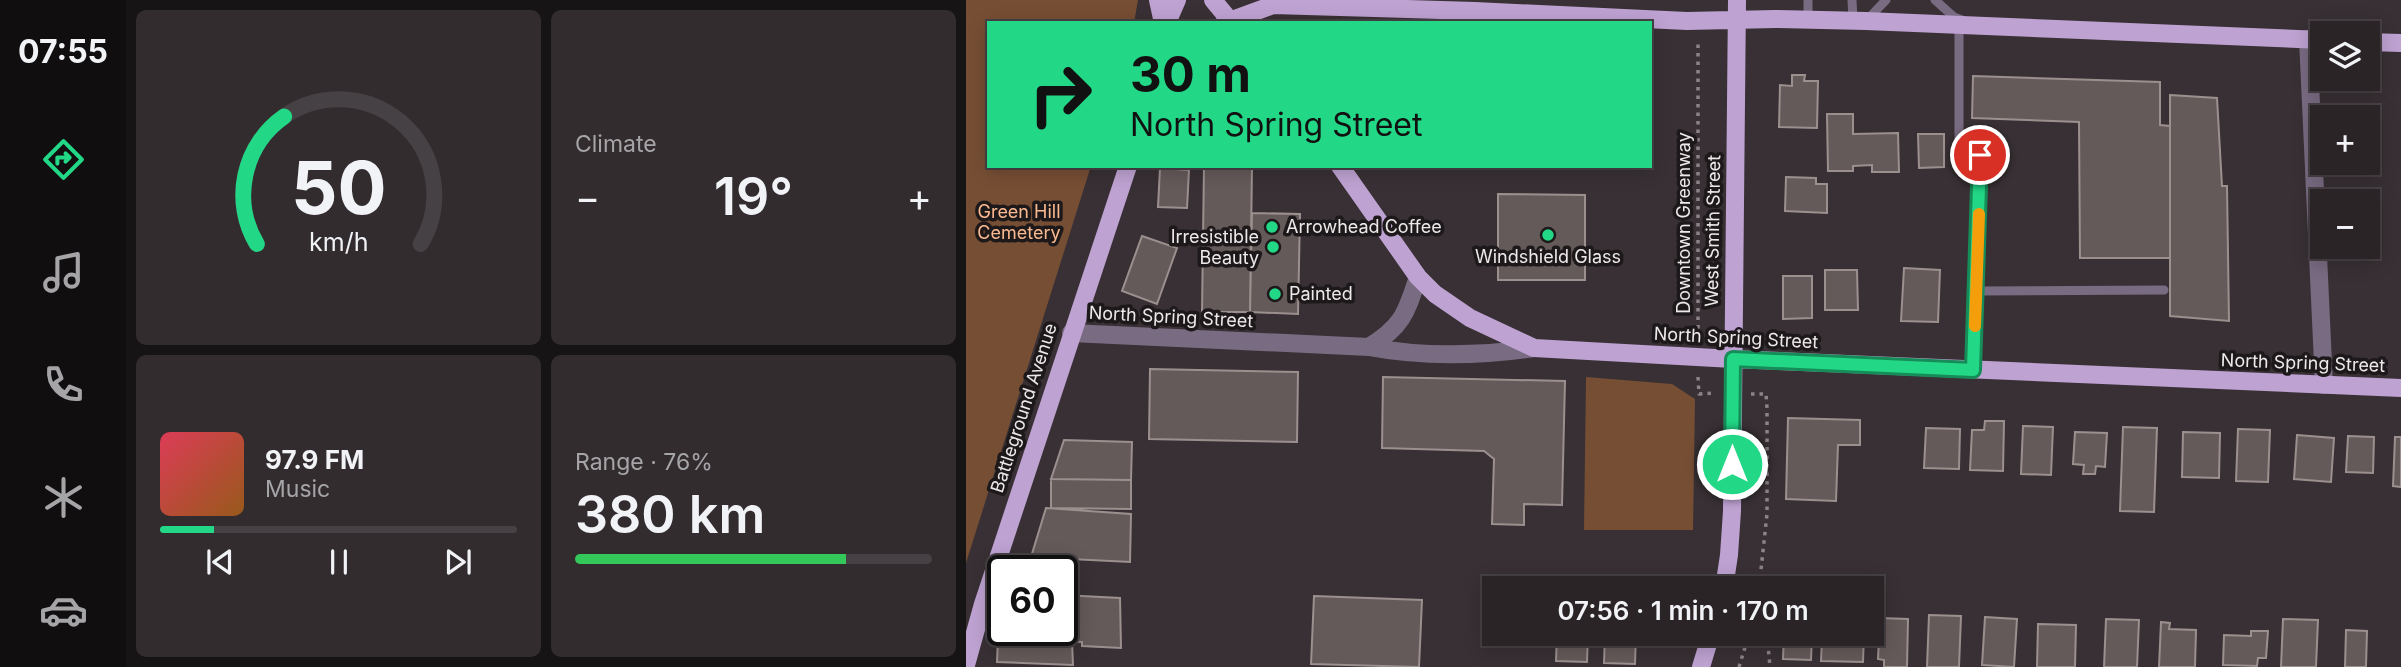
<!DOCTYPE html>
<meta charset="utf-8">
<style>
:root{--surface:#2a2427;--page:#322c2f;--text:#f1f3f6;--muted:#a5a4a7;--line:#464144;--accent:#22d887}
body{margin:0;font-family:Inter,sans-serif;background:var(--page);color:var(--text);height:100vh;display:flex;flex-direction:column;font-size:26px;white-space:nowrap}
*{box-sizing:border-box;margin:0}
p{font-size:23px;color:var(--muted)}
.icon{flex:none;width:38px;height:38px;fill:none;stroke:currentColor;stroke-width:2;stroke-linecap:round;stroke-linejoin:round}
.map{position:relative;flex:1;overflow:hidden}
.side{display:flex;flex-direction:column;gap:10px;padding:10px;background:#171415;width:840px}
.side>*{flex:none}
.guide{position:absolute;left:21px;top:21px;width:665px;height:147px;border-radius:0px;box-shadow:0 4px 18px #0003,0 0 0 2px var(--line);background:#22d887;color:#111;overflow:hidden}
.tools{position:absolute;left:1344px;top:21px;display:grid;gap:14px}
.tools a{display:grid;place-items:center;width:70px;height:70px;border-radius:0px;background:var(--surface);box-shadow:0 4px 18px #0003,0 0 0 2px var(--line);font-size:35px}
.speed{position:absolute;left:21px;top:555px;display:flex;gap:14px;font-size:35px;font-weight:700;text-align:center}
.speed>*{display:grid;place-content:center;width:91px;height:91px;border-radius:50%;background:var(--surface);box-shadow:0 4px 18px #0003,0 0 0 2px var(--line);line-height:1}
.speed .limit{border:4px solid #111;border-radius:10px;background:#fff;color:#111}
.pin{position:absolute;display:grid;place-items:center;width:60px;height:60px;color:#fff;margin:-30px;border:4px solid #fff;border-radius:50%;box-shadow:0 2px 7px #0007}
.me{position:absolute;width:77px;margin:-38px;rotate:0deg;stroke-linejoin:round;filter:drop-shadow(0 0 5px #0008)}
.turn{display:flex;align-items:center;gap:24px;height:147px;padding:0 28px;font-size:32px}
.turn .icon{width:91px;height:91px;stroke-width:2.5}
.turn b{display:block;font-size:49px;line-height:60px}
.big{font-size:52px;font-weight:600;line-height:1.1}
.side .widget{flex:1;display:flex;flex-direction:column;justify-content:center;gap:10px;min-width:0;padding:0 24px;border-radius:10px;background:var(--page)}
.side .dial{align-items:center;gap:0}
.dial svg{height:182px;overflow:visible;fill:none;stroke:var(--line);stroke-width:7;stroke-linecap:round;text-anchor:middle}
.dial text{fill:var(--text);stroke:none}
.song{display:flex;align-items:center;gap:21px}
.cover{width:84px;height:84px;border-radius:10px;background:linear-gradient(135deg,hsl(350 70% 55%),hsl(30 70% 35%))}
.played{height:7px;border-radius:4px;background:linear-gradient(90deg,var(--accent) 15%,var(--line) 15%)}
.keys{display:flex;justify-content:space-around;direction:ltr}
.heat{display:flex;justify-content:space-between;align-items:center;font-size:38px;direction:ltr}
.charge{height:10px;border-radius:5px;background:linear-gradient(90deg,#34c759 76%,var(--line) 0)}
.side .tiles{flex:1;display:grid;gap:10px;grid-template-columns:repeat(2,1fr)}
.trip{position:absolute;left:516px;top:576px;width:402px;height:70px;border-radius:0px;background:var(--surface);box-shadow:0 4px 18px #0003,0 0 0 2px var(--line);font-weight:600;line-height:70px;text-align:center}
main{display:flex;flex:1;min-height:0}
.tabs{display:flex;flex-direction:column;width:126px;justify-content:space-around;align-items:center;background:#110e10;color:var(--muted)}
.tabs .icon{width:49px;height:49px}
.tabs .current{color:var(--accent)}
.tabs b{font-size:32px;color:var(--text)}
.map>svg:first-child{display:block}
.green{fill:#764e34}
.building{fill:#655a5a;stroke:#9c908f;stroke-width:2}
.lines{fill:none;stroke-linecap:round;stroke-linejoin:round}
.path{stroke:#8a8387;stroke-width:3.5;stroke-dasharray:3.5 5;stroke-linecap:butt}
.service{stroke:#796b82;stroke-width:9}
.minor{stroke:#796b82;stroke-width:18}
.tertiary{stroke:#796b82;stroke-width:18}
.primary{stroke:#bea2d2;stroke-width:18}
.route-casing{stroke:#168c58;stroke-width:18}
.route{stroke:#22d887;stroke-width:12}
.slow{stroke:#f59e0b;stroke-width:12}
.poi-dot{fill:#22d887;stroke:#1d191b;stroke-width:2.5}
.labels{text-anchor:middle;stroke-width:7;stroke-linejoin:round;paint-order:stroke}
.park-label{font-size:18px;fill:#fab98f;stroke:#1d191b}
.street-label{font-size:18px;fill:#ede8ea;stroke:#1d191b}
.poi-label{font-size:18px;fill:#ede8ea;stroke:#1d191b;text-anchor:start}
</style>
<main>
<nav class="tabs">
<b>07:55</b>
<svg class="icon current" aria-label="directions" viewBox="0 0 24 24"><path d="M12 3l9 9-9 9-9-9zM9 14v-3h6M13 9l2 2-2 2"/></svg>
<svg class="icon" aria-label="music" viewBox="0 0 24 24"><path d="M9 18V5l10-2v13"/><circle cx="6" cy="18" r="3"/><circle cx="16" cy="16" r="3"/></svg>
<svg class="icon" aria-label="phone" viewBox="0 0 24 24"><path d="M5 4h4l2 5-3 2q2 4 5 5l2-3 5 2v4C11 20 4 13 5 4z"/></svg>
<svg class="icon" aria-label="climate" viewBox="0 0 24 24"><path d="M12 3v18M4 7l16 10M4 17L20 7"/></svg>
<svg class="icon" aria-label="car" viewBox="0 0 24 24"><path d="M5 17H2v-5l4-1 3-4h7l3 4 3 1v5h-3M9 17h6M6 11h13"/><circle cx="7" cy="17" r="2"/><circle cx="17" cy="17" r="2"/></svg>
</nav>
<section class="side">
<div class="tiles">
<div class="widget dial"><svg viewBox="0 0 100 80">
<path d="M14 69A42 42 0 1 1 86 69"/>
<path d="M14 69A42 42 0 0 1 26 13" stroke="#22d887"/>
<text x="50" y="56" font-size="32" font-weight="700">50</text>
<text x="50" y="72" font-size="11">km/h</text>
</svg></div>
<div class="widget"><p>Climate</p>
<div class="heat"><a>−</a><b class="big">19°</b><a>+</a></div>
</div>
<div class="widget">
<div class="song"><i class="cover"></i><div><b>97.9 FM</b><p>Music</p></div></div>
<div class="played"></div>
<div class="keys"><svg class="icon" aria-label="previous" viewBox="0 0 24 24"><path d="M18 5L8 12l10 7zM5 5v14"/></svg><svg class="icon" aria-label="pause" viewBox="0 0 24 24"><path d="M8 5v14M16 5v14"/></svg><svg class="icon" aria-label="next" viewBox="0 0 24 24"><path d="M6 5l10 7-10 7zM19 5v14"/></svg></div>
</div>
<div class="widget"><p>Range · 76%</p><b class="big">380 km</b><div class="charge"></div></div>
</div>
</section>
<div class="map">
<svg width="1435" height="667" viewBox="0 0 1435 667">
<rect width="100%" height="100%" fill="#383034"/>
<path class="green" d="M0 0H172L168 23H23V166H125L0 563Z
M620 377 706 384 729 399 727 530H618Z"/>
<path class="building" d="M826 75H839L838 81H852L851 128 813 127 814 85 826 86Z
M1007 76 1194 82V125L1204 126V258H1114L1113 122 1006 118Z
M1204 95 1251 98 1256 186H1261L1263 321 1204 316Z
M861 114H887V134L932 133 933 172H906V165L887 166V171H862Z
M952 134H978V167L953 168Z
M238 166H286L284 312H236Z
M194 168 223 170 221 208 192 207Z
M820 177 850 178V184H861V213L819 211Z
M532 194 619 195V280H532Z
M286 213 334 214 332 314 284 312Z
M176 236 211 248 191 304 156 291Z
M938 268 974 270 972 322 935 321Z
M859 270H891L892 310H859Z
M817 276H846V318L817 319Z
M184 369 332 372 331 442 183 439Z
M417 377 599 381 596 505 558 504V525L526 524 528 459 518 451 416 448Z
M822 418 894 420V445H872L870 501 820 499Z
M1019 421H1038L1037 471 1004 470 1006 430H1018Z
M1057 426 1087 427 1085 475 1055 474Z
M1157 427 1191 428 1188 512 1154 511Z
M960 428 994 429 993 469 958 468Z
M1272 429 1304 430 1302 482 1270 481Z
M1109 432 1141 433 1139 467 1130 466 1129 474H1117L1118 465 1107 464Z
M1217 432 1254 433 1253 478 1216 477Z
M1331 435 1368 438 1365 482 1328 479Z
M1382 436 1408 437 1407 473 1380 472Z
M1429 437H1435V487L1427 486Z
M98 440 166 442 165 480 85 479Z
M85 479 165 480V509L85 508Z
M80 508 165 514 164 562 65 557Z
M55 557 107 559 108 596 96 595V570H52Z
M96 595 154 598 155 648 116 646V642L34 638 37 630H96Z
M348 596 456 600 453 667 345 664Z
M963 615 995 616 993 667H961Z
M1019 617 1051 619 1048 667 1016 665Z
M914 618 942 619 941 667H918V660L912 659Z
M1140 619 1173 620 1171 667H1138Z
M1317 619 1352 620 1350 667H1315Z
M1195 622 1204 623 1203 629 1230 630 1229 667H1193Z
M1072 624 1110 625 1109 667H1071Z
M1380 630 1401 631 1400 667H1379Z
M1285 631H1302L1300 658H1292L1291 666 1257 665 1258 635 1285 636Z
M591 634H622L621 662 590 661Z
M639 634H670L669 664 638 663Z
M818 634H846L845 660 817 659Z
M871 634H898L897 662 855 661 856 640H871Z
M32 638 106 641 107 665 31 662Z"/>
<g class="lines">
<path class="path" d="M732 337V41
M732 377 733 394 750 393
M785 394H800L801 408V514L793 588
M801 634 804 667
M773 667 783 634"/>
<path class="service" d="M842 0V19
M886 0 887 20
M969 0 988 17 996 20
M900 21 920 0
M993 25V155H1014L1007 370
M1011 291 1198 290"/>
<path class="minor" d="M105 333 403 347C455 357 516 356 568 348
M403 347C437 326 440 313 452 277"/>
<path class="tertiary" d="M1342 39 1358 385"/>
<path class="primary" d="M192 0 197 23
M247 0 266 23
M201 23 211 0
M258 23 307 5 509 11 721 21 809 19 900 21 1356 40
M1402 42 1435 43
M374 166 452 277 469 294 504 318 568 348 767 359 1435 388
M758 588 763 555 766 511 771 0
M0 665 17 604 162 166
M735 667 745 634"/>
</g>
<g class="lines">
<g class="route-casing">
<path id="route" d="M766 464 767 359 1007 370 1014 155"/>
</g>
<use href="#route" class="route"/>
<path class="slow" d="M1009 326 1013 214"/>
</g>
<g class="poi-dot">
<circle cx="306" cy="227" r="7"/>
<circle cx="582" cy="235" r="7"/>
<circle cx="307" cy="247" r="7"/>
<circle cx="309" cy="294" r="7"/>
</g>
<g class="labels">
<g class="park-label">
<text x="53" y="218">Green Hill<tspan x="53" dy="21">Cemetery</tspan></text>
</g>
<g class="street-label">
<text transform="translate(718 223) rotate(-90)" y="6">Downtown Greenway</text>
<text transform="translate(747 231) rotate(-89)" y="6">West Smith Street</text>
<text transform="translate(205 317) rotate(3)" y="6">North Spring Street</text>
<text transform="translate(770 338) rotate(3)" y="6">North Spring Street</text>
<text transform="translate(1337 363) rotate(2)" y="6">North Spring Street</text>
<text transform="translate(58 408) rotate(-72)" y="6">Battleground Avenue</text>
</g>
<g class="poi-label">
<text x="320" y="233">Arrowhead Coffee</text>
<text x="293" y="243" text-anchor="end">Irresistible<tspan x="293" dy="21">Beauty</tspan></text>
<text x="582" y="263" text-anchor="middle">Windshield Glass</text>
<text x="323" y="300">Painted</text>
</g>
</g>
</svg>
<div class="tools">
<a><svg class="icon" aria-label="layers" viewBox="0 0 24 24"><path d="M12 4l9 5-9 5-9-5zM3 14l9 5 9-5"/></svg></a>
<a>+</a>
<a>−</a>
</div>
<div class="speed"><div class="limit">60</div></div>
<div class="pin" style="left:1014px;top:155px;background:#d93025"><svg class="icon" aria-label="arrive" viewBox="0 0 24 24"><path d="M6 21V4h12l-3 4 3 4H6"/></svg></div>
<svg class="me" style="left:766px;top:464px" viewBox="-20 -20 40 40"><circle r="17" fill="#22d887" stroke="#fff" stroke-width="3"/><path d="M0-11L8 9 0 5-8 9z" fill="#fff"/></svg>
<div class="trip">07:56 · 1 min · 170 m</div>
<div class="guide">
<div class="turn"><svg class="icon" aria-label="right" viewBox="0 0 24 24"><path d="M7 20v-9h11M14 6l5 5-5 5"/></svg><div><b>30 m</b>North Spring Street</div></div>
</div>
</div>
</main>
